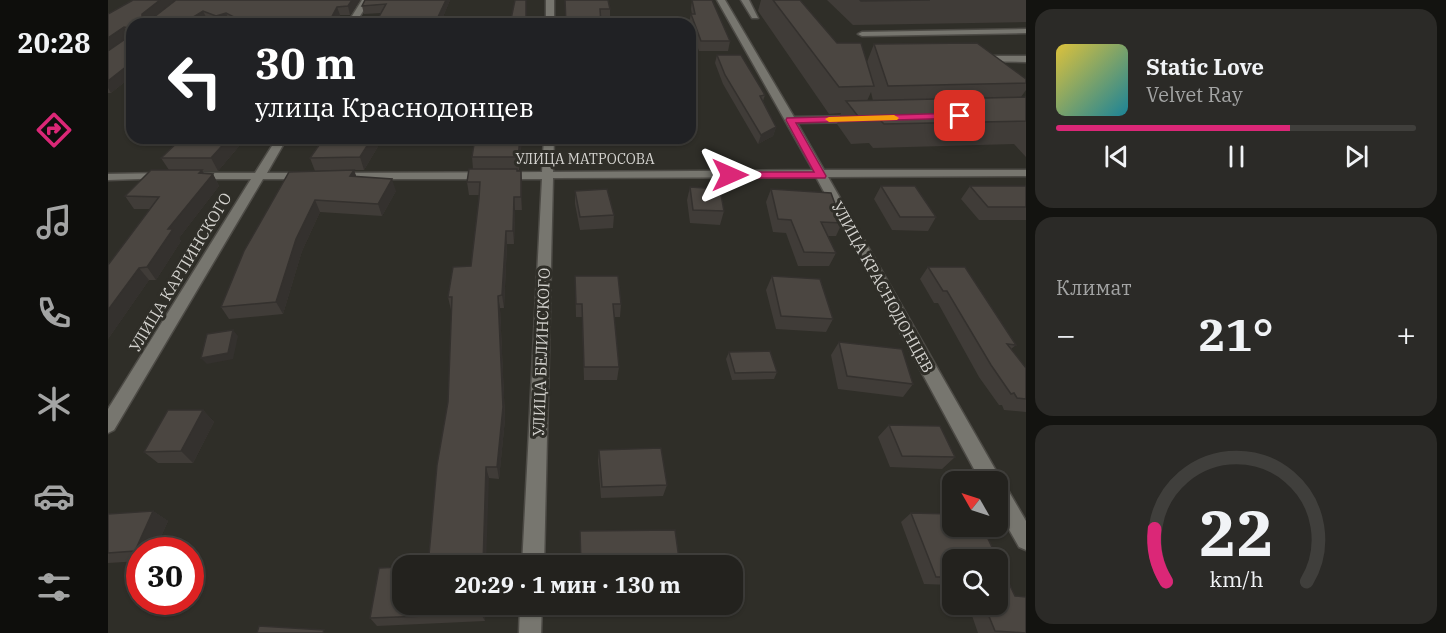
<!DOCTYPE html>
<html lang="ru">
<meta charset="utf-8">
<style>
:root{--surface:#23221e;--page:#2b2a27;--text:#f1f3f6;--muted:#a3a4a4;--line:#403f3c;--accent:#db2777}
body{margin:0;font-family:"IBM Plex Serif",serif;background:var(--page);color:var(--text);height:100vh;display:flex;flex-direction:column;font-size:22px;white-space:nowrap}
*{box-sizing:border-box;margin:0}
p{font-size:20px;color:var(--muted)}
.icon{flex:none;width:33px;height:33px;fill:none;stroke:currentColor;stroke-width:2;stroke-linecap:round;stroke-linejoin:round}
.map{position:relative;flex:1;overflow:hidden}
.details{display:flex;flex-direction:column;gap:9px;padding:9px;background:#131310;width:420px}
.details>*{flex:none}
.banner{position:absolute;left:18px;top:18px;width:570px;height:126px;border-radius:18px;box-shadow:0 2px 4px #0004,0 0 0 2px var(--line);background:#202124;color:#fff;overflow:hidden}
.needle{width:39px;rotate:309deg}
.buttons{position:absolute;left:834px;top:471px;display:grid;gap:12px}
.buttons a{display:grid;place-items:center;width:66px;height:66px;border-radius:12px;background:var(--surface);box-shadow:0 2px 4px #0004,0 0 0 2px var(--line);font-size:30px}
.speed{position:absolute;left:18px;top:537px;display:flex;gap:12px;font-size:30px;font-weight:700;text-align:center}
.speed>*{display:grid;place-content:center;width:78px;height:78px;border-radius:50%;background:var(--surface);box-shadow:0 2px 4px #0004,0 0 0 2px var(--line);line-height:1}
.speed .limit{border:9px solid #d22;background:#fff;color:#111}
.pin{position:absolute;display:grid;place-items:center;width:51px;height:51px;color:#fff;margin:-26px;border-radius:12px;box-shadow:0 3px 9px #0006}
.me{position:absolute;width:66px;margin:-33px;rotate:90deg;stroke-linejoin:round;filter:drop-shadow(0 0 4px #0008)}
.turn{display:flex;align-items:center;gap:21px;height:126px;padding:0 30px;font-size:27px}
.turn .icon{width:78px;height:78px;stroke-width:2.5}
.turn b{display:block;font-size:42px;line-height:51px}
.big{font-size:45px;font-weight:700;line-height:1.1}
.details .tile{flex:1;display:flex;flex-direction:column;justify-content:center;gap:9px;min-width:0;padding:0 21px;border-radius:18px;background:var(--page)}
.details .dial{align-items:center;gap:0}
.dial svg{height:156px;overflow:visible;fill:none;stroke:var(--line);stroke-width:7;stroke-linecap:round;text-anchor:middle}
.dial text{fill:var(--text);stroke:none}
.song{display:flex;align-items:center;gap:18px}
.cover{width:72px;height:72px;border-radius:9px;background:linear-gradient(135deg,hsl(50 70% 55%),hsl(190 70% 35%))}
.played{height:6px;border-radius:3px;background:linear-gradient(90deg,var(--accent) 65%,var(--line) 65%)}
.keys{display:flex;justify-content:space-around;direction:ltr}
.heat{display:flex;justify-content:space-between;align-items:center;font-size:33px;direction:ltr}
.trip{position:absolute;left:284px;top:555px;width:351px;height:60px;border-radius:18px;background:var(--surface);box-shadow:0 2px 4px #0004,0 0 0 2px var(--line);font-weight:700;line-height:60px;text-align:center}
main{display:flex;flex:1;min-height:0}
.tabs{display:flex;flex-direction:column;width:108px;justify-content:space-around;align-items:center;background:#0e0e0c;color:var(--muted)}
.tabs .icon{width:42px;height:42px}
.tabs .on{color:var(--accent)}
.tabs b{font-size:27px;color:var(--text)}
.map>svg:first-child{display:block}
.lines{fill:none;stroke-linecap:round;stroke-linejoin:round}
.minor-casing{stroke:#4d4b46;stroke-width:3}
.minor{fill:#77766f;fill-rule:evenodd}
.wall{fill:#403c38;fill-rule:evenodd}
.shaded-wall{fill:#34312e}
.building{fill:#4b4641;stroke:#34312e;stroke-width:1.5}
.route{fill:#db2777;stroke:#8e194d;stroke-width:1.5}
.slow{fill:#f59e0b}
.labels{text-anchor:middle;stroke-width:6;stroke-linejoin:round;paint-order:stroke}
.far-street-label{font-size:14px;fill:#d4d3cf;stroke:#2f2e28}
.street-label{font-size:16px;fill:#d4d3cf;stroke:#2f2e28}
</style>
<main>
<nav class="tabs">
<b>20:28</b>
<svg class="icon on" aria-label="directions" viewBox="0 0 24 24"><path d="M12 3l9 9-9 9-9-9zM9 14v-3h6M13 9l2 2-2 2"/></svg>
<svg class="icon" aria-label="music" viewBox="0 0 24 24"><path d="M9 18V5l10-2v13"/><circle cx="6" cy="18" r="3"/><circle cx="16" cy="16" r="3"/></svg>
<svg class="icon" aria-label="phone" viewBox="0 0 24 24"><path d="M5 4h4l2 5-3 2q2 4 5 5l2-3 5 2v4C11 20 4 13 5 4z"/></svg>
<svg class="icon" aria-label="climate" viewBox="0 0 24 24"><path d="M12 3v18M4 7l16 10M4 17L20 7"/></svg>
<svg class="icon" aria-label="car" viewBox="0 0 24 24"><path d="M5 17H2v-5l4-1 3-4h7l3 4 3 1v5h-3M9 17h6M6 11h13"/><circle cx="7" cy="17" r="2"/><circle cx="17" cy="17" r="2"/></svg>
<svg class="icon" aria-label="filters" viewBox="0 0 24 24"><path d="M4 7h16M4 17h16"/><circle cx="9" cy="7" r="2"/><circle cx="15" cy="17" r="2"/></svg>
</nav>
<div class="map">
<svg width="918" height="633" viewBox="0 0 918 633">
<rect width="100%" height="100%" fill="#2f2e28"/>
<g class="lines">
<g class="minor-casing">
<path id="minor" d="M254 0H262L247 24H239Z
M438 0H446V24H438Z
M609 0H617L686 117 750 116 755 119 750 122 689 123 716 170H918V176L720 177 891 476 893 484 897 485 918 521V550L911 547 890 510V482H873L708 177 445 178 436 566H414L434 179H228L222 176 228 173 434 172 436 138H446L445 172 705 170Z
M633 0H641L650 18H644Z
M918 29V33L754 36 750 34 754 32Z
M870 56H918V62L867 61V57Z
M169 138H179L159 173H198L204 176 198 179H155L6 430 0 433V409L143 179H87L81 176 87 173H147Z
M57 173 61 174V178L0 180V174Z
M412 604H434L433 633H411Z"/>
</g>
<use href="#minor" class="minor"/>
</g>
<path class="wall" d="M25 0H67L46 17 68 0H252L242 15H232L227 24H127L122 21 111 24 99 19 91 24H24V76L3 93H0V14Z
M342 0 332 24H267L273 13 256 14 254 6Z
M457 0 502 9V18H493Z
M584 0 622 41 620 51H591L581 24 583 14H584L583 9Z
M653 0H692L729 43 759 62 766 44 918 79V90L913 97H918V157L906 144 765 148 761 143 743 144 729 124 733 113 721 114 650 11ZM763 92 765 101H759Z
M719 0H918V22L745 25Z
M609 55 657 95 655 101 668 127 665 136 650 144 615 84 607 63Z
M74 138H129L132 145 110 171H94L96 173 105 174 111 186 71 238 73 241 48 280H41L0 339 42 209H26L17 196 61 170 53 158Z
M216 138H275L256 170H246L248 176 288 191 274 216 212 212 194 251 175 314 121 319 113 307 231 170 207 171 202 158Z
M414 138 411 170H409V171H413L414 210H407L406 244H399L396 308H392L397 419 391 479 381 478 340 402 344 310H343L340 297 363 266 371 195H361L359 182 365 169 364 157Z
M477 138H516V142L477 141Z
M773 186 828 217 820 231 784 230 766 199Z
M862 186 918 207V220H871L853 199Z
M582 187 616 211 612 225 582 223 579 200Z
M663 189 734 223 728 236H720L728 253 721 266H690L678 233 665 232 658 202Z
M467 191 506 215 505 228 472 230 467 204Z
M820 267 908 345 903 349 918 368V412L896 410 894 405H891L871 377 830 303H826L812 279Z
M467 276 513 304 512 317H506L511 367 509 380H476L474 317H468Z
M664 276 725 319 718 332 668 329 658 290Z
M731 342 805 384 795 397 730 389 723 355Z
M621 352 669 372 666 379 624 380 618 359Z
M95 410 106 422 85 463H50L36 452Z
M781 425 847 457 834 469 782 467 770 437Z
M491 450 559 485 555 496 493 498 490 461Z
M45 511 60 521 47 550H32V561L0 563V514Z
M803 513 844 514V526H874L907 596 918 597V633H870L860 604H890V560H844V585L816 584 793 522Z
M294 604H377V621L269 626 262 618Z"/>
<path class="shaded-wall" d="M52 0H67L39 22 34 17V14Z
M244 0H252L242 15 240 6Z
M338 0H342L332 24H330L329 19Z
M229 7 232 15 227 24H220Z
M95 11 99 19 91 24H74Z
M118 13 122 21 112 24 108 16Z
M16 27 21 36 0 51V38Z
M24 62V76L3 93 0 88V81Z
M668 127 665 136 650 144 653 135Z
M119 138H129L132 145 110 171 103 158Z
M264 138H275L256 170 252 157Z
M412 138H414V139L411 170 410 157Z
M94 170 99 180 105 174 111 186 71 238 73 241 48 280 39 267 91 173Z
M246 170 250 182 242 176Z
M413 171 414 183V210L413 197Z
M284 179 288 191 274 216 270 204Z
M406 197 407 210 406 244 405 231Z
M207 200 212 212 194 251 175 314 168 302 188 239Z
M398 231 399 244 396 308 394 295Z
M31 268 41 280 0 339V310Z
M390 296 392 308 397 419 391 479 389 467Z
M125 330 130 336 125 359 99 364 93 358Z
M95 410 106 422 85 463 73 451Z
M378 467 381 478 378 566H375Z
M45 511 60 521 47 550H32V554L27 551Z
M374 604H377V621L373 614Z"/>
<path class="building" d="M25 0H52L34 14V17H46L68 0H244L240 6 229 7 220 24H140L118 13 108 16 95 11 74 24H24V62L0 81V51L20 37 21 28 16 27 0 38V14Z
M257 0H338L329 19H312L310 24H267L278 4 254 6Z
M407 0H418V24H402Z
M457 0H500L502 9H492L493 24H458Z
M584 0H604L622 41H593L583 14H587Z
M665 0H692L729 43H753L766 86 731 87Z
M752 0H822L753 1Z
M869 43 918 79V83L780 86 766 44Z
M609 55H633L657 95 652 96 668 127 653 135 617 75Z
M918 97V121L776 124 772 120H753L738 101Z
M74 138H121L103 158H53Z
M216 138H264L252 157 202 158Z
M367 138H412L410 157H364Z
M361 169H409V171H413V197H406L405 231H398L394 295 390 296 395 407 389 467H378L375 566H320L329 465 340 402 344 297H340L345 267 363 266 371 198 372 182H359Z
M43 170H94L91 173 105 174 60 229H65L39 267 31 268 0 310V265L51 197 17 196Z
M246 170 242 176 284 179 270 204 207 200 188 239 168 302 113 307 136 251 181 172Z
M773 186H807L828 217H792Z
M862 186H918V207H880Z
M582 187 612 189 616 211 585 210Z
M499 189 506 215 472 217 467 191Z
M663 189 723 193 734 223 713 222 728 253 696 252 683 220 670 219Z
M820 267H857L908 345 899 344 918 368V399L909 398 906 393 903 394 883 365 839 291H835Z
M467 276H510L513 304H505L511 367H476L474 304H468Z
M664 276 712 279 725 319 673 316Z
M125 330 120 353 93 358 99 334Z
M731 342 794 349 805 384 739 376Z
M662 351 669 372 627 373 621 352Z
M60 410H95L73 451 36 452Z
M781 425 832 426 847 457 794 456Z
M553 448 559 485 494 487 491 450Z
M45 511 27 551 0 553V514Z
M803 513 844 514V526H874L907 596 918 597V633L887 631 876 604H890V560H844V577H828Z
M567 530 572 566H473L472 531Z
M294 567V604H374L373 614 262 618 271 568Z
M151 626 216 630 215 633H149Z"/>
<path class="route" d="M852 113 855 114V118L688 123 718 176 717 178H622L617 175 622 172H706L678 120 679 118Z"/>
<path class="slow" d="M786 115 791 118 789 120 721 122 717 119 721 117Z"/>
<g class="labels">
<g class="far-street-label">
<text x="477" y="164">УЛИЦА МАТРОСОВА</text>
</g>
<g class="street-label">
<text transform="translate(72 272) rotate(-59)" y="6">УЛИЦА КАРПИНСКОГО</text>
<text transform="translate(775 287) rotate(61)" y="6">УЛИЦА КРАСНОДОНЦЕВ</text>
<text transform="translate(433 352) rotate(-88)" y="6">УЛИЦА БЕЛИНСКОГО</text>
</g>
</g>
</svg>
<div class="buttons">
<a><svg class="needle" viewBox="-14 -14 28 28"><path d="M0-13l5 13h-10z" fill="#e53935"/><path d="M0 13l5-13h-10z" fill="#a3a4a4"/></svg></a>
<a><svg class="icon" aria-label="search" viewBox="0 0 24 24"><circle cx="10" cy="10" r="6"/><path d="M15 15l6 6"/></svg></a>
</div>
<div class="speed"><div class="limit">30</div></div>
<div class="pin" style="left:852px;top:116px;background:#d93025"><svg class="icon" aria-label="arrive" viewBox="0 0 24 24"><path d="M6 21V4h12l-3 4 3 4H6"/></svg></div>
<svg class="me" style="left:622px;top:175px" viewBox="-20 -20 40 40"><path d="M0-17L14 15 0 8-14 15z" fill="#db2777" stroke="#fff" stroke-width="4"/></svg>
<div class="trip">20:29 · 1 мин · 130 m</div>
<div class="banner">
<div class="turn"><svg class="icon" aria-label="left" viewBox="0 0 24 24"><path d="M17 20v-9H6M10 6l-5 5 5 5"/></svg><div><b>30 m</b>улица Краснодонцев</div></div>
</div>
</div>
<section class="details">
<div class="tile">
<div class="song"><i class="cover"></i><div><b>Static Love</b><p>Velvet Ray</p></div></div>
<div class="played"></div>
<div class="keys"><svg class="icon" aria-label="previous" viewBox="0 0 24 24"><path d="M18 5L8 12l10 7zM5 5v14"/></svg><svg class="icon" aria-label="pause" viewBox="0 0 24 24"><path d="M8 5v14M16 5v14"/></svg><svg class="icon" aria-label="next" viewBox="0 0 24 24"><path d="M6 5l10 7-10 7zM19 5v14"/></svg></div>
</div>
<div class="tile"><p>Климат</p>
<div class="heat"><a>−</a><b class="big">21°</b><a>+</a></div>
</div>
<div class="tile dial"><svg viewBox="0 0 100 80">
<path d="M14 69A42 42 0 1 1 86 69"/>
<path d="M14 69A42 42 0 0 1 8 42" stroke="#db2777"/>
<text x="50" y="56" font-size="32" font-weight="700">22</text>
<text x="50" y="72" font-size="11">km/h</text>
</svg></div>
</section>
</main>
